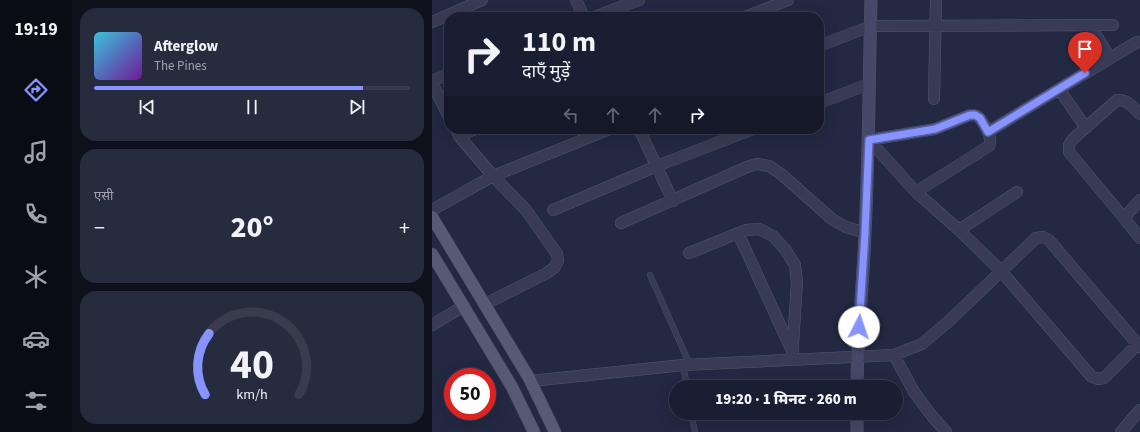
<!DOCTYPE html>
<html lang="hi">
<meta charset="utf-8">
<style>
:root{--surface:#1a1e32;--page:#272b3e;--text:#f1f3f6;--muted:#9fa2ac;--line:#383c4d;--accent:#8794ff}
body{margin:0;font-family:"Source Sans 3","Noto Sans Devanagari",sans-serif;background:var(--page);color:var(--text);height:100vh;display:flex;flex-direction:column;font-size:15px;white-space:nowrap}
*{box-sizing:border-box;margin:0}
p{font-size:13px;color:var(--muted)}
.icon{flex:none;width:22px;height:22px;fill:none;stroke:currentColor;stroke-width:2;stroke-linecap:round;stroke-linejoin:round}
.map{position:relative;flex:1;overflow:hidden}
.side{display:flex;flex-direction:column;gap:8px;padding:8px;background:#0e101c;width:360px}
.side>*{flex:none}
.banner{position:absolute;left:12px;top:12px;width:380px;height:122px;border-radius:16px;box-shadow:0 4px 16px #0002,0 0 0 1px var(--line);background:#1a1e32;color:var(--text);overflow:hidden}
.speed{position:absolute;left:12px;top:368px;display:flex;gap:8px;font-size:20px;font-weight:700;text-align:center}
.speed>*{display:grid;place-content:center;width:52px;height:52px;border-radius:50%;background:var(--surface);box-shadow:0 4px 16px #0002,0 0 0 1px var(--line);line-height:1}
.speed .limit{border:6px solid #d22;background:#fff;color:#111}
.pin{position:absolute;display:grid;place-items:center;width:34px;height:34px;color:#fff;margin:-41px -17px;border-radius:50% 50% 50% 0;rotate:-45deg;box-shadow:0 0 4px #0007}
.pin .icon{rotate:45deg}
.me{position:absolute;width:44px;margin:-22px;rotate:4deg;stroke-linejoin:round;filter:drop-shadow(0 0 3px #0008)}
.turn{display:flex;align-items:center;gap:14px;height:84px;padding:0 12px;font-size:18px}
.turn .icon{width:52px;height:52px;stroke-width:2.5}
.turn b{display:block;font-size:28px;line-height:34px}
.lanes{display:flex;align-items:center;height:38px;padding:0 12px;background:#0003;justify-content:center;gap:20px;direction:ltr}
.lanes .off{opacity:.35}
.big{font-size:30px;font-weight:800;line-height:1.1}
.side .widget{flex:1;display:flex;flex-direction:column;justify-content:center;gap:6px;min-width:0;padding:0 14px;border-radius:16px;background:var(--page)}
.side .dial{align-items:center;gap:0}
.dial svg{height:104px;overflow:visible;fill:none;stroke:var(--line);stroke-width:7;stroke-linecap:round;text-anchor:middle}
.dial text{fill:var(--text);stroke:none}
.song{display:flex;align-items:center;gap:12px}
.cover{width:48px;height:48px;border-radius:6px;background:linear-gradient(135deg,hsl(190 70% 55%),hsl(280 70% 35%))}
.played{height:4px;border-radius:2px;background:linear-gradient(90deg,var(--accent) 85%,var(--line) 85%)}
.keys{display:flex;justify-content:space-around;direction:ltr}
.heat{display:flex;justify-content:space-between;align-items:center;font-size:22px;direction:ltr}
.trip{position:absolute;left:237px;top:380px;width:234px;height:40px;border-radius:20px;background:var(--surface);box-shadow:0 4px 16px #0002,0 0 0 1px var(--line);font-weight:800;line-height:40px;text-align:center}
main{display:flex;flex:1;min-height:0}
.dock{display:flex;flex-direction:column;width:72px;justify-content:space-around;align-items:center;background:#0a0c14;color:var(--muted)}
.dock .icon{width:28px;height:28px}
.dock .active{color:var(--accent)}
.dock b{font-size:18px;color:var(--text)}
.map>svg:first-child{display:block}
.lines{fill:none;stroke-linecap:round;stroke-linejoin:round}
.service-casing{stroke:#53566d;stroke-width:6}
.minor-casing{stroke:#53566d;stroke-width:12}
.secondary-casing{stroke:#53566d;stroke-width:13}
.primary-casing{stroke:#41445c;stroke-width:13}
.service{stroke:#383b53;stroke-width:5.5}
.minor{stroke:#383b53;stroke-width:11}
.secondary{stroke:#454866;stroke-width:12}
.primary{stroke:#565a73;stroke-width:12}
.route-casing{stroke:#5860a6;stroke-width:10}
.route{stroke:#8794ff;stroke-width:7}
</style>
<main>
<nav class="dock">
<b>19:19</b>
<svg class="icon active" aria-label="directions" viewBox="0 0 24 24"><path d="M12 3l9 9-9 9-9-9zM9 14v-3h6M13 9l2 2-2 2"/></svg>
<svg class="icon" aria-label="music" viewBox="0 0 24 24"><path d="M9 18V5l10-2v13"/><circle cx="6" cy="18" r="3"/><circle cx="16" cy="16" r="3"/></svg>
<svg class="icon" aria-label="phone" viewBox="0 0 24 24"><path d="M5 4h4l2 5-3 2q2 4 5 5l2-3 5 2v4C11 20 4 13 5 4z"/></svg>
<svg class="icon" aria-label="climate" viewBox="0 0 24 24"><path d="M12 3v18M4 7l16 10M4 17L20 7"/></svg>
<svg class="icon" aria-label="car" viewBox="0 0 24 24"><path d="M5 17H2v-5l4-1 3-4h7l3 4 3 1v5h-3M9 17h6M6 11h13"/><circle cx="7" cy="17" r="2"/><circle cx="17" cy="17" r="2"/></svg>
<svg class="icon" aria-label="filters" viewBox="0 0 24 24"><path d="M4 7h16M4 17h16"/><circle cx="9" cy="7" r="2"/><circle cx="15" cy="17" r="2"/></svg>
</nav>
<section class="side">
<div class="widget">
<div class="song"><i class="cover"></i><div><b>Afterglow</b><p>The Pines</p></div></div>
<div class="played"></div>
<div class="keys"><svg class="icon" aria-label="previous" viewBox="0 0 24 24"><path d="M18 5L8 12l10 7zM5 5v14"/></svg><svg class="icon" aria-label="pause" viewBox="0 0 24 24"><path d="M8 5v14M16 5v14"/></svg><svg class="icon" aria-label="next" viewBox="0 0 24 24"><path d="M6 5l10 7-10 7zM19 5v14"/></svg></div>
</div>
<div class="widget"><p>एसी</p>
<div class="heat"><a>−</a><b class="big">20°</b><a>+</a></div>
</div>
<div class="widget dial"><svg viewBox="0 0 100 80">
<path d="M14 69A42 42 0 1 1 86 69"/>
<path d="M14 69A42 42 0 0 1 17 22" stroke="#8794ff"/>
<text x="50" y="56" font-size="32" font-weight="700">40</text>
<text x="50" y="72" font-size="11">km/h</text>
</svg></div>
</section>
<div class="map">
<svg width="708" height="432" viewBox="0 0 708 432">
<rect width="100%" height="100%" fill="#232843"/>
<g class="lines">
<g class="service-casing">
<path id="service" d="M218 275 258 365
M251 365 255 387
M259 413 263 432"/>
</g>
<g class="minor-casing">
<path id="minor" d="M144 0 152 17
M162 17 207 0
M313 17 356 0
M0 22 50 0
M658 25 678 58
M387 46 439 26 681 25
M0 81 17 74
M0 83 17 117
M627 89 654 128
M502 99 504 0
M387 103 437 84
M24 129 27 136 61 176 94 210 125 254 126 261 122 268 113 274 53 304
M207 129 241 201
M556 132 705 42
M27 136 43 129
M437 140 484 192 527 230 569 271 659 376 666 379 672 378 706 344
M437 140 503 129 538 115C541 115 542 115 545 116 551 120 562 140 557 146L484 192
M708 200 692 218 708 238
M0 210 61 176 178 129
M121 210 225 166 321 129
M692 218 637 152V145L641 139 685 100C695 99 701 107 708 114
M189 223 315 167 325 164 337 166 349 174 401 220 414 227 433 233
M527 230 585 192
M306 233 360 351
M257 253 314 230 327 229 341 236 353 249 363 265 365 282 360 360
M0 325 32 306
M462 355 482 392 500 416 514 432
M99 381 251 365 462 355 490 344 517 321 604 238 611 237 617 240 708 347
M689 432 708 410"/>
</g>
<g class="secondary-casing">
<path id="secondary" d="M425 387C425 336 431 284 433 233 437 155 437 78 439 0
M425 413V432"/>
</g>
<g class="primary-casing">
<path id="primary" d="M0 217 97 378 123 432
M0 254 80 387 102 432"/>
</g>
<use href="#service" class="service"/>
<use href="#minor" class="minor"/>
<use href="#secondary" class="secondary"/>
<use href="#primary" class="primary"/>
</g>
<g class="lines">
<g class="route-casing">
<path id="route" d="M427 327 433 233 437 140 503 129 538 115H543L548 118 556 132 653 73"/>
</g>
<use href="#route" class="route"/>
</g>
</svg>
<div class="speed"><div class="limit">50</div></div>
<div class="pin" style="left:653px;top:73px;background:#d93025"><svg class="icon" aria-label="arrive" viewBox="0 0 24 24"><path d="M6 21V4h12l-3 4 3 4H6"/></svg></div>
<svg class="me" style="left:427px;top:327px" viewBox="-20 -20 40 40"><circle r="19" fill="#fff"/><path d="M0-13L10 11 0 6-10 11z" fill="#8794ff"/></svg>
<div class="trip">19:20 · 1 मिनट · 260 m</div>
<div class="banner">
<div class="turn"><svg class="icon" aria-label="right" viewBox="0 0 24 24"><path d="M7 20v-9h11M14 6l5 5-5 5"/></svg><div><b>110 m</b>दाएँ मुड़ें</div></div>
<div class="lanes"><svg class="icon off" aria-label="left" viewBox="0 0 24 24"><path d="M17 20v-9H6M10 6l-5 5 5 5"/></svg><svg class="icon off" aria-label="ahead" viewBox="0 0 24 24"><path d="M12 20V5M6 11l6-6 6 6"/></svg><svg class="icon off" aria-label="ahead" viewBox="0 0 24 24"><path d="M12 20V5M6 11l6-6 6 6"/></svg><svg class="icon" aria-label="right" viewBox="0 0 24 24"><path d="M7 20v-9h11M14 6l5 5-5 5"/></svg></div>
</div>
</div>
</main>
